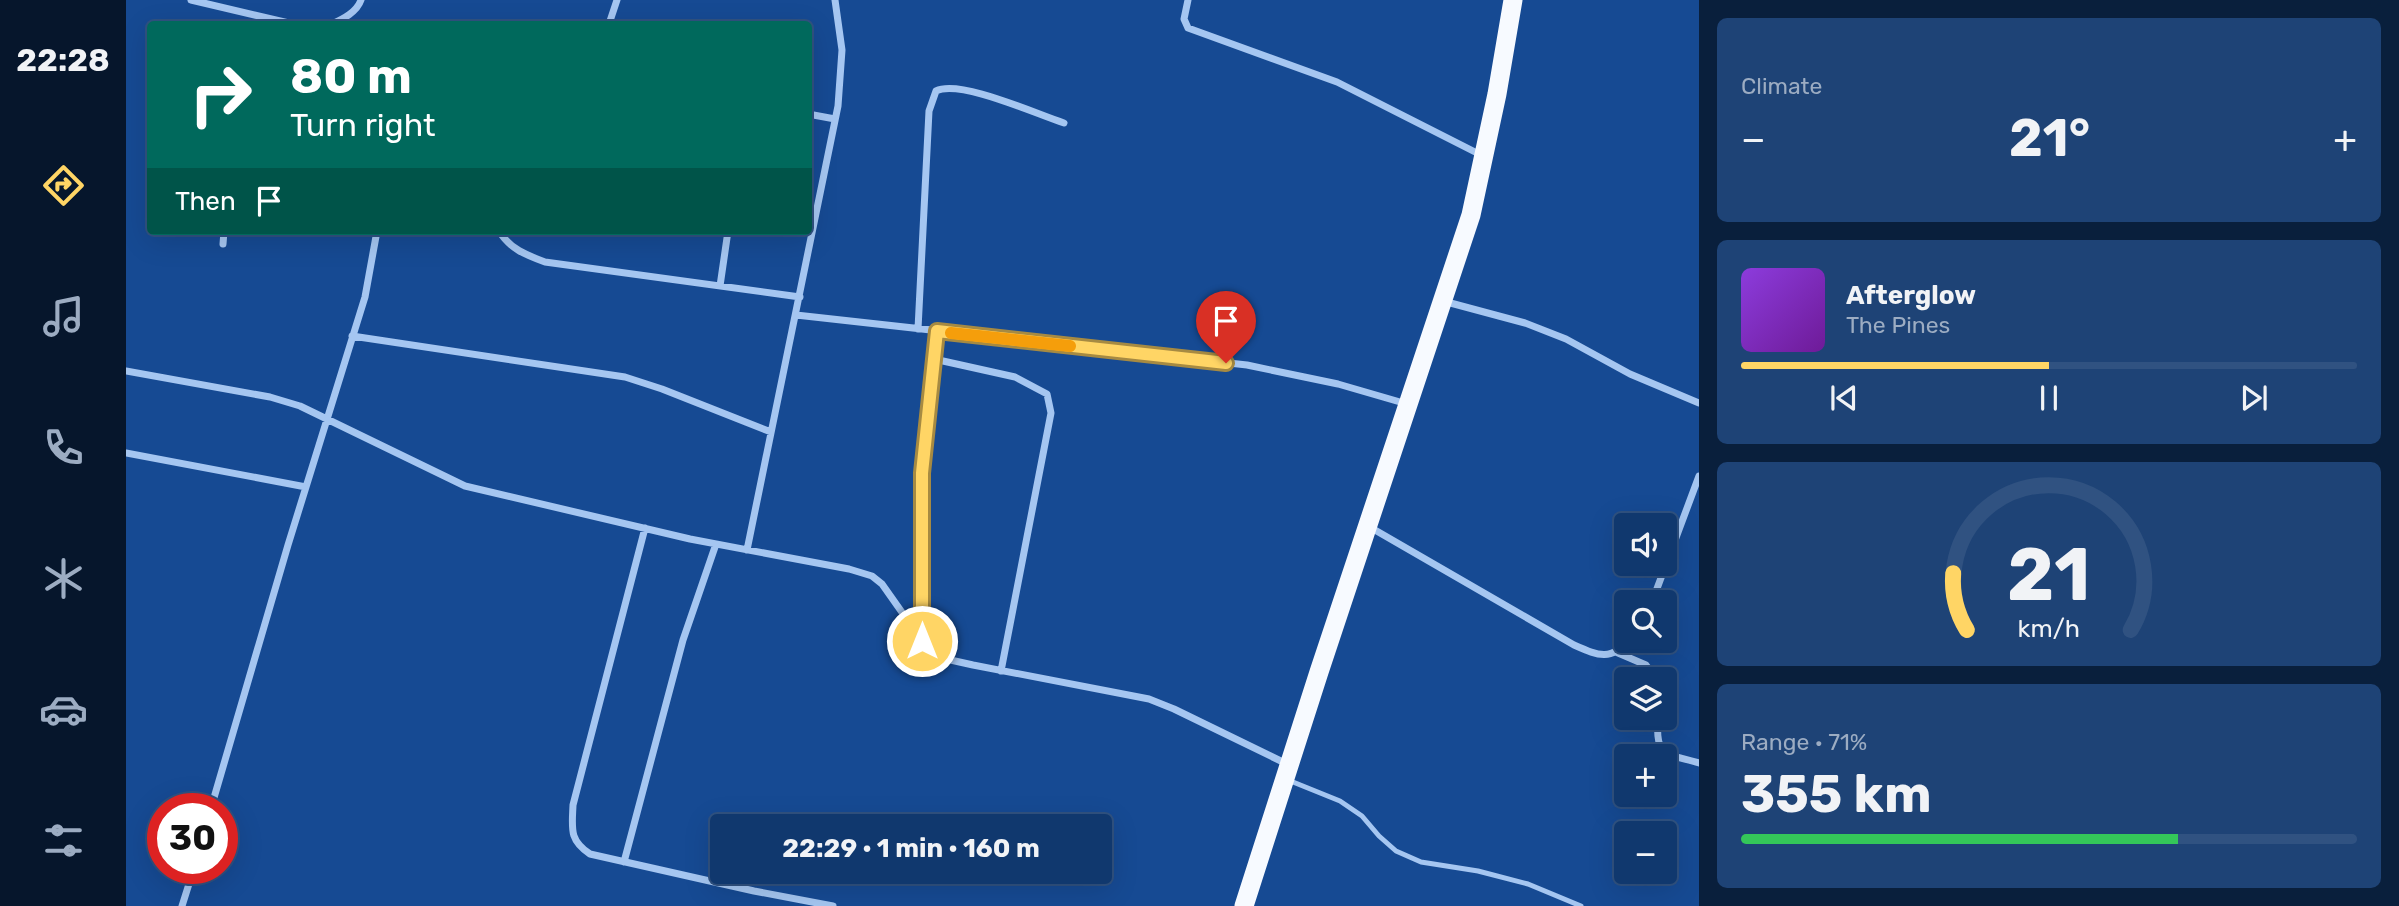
<!DOCTYPE html>
<meta charset="utf-8">
<style>
:root{--surface:#10386e;--page:#1e4376;--text:#f1f3f6;--muted:#9cacc2;--line:#305281;--accent:#ffd565}
body{margin:0;font-family:Rubik,sans-serif;background:var(--page);color:var(--text);height:100vh;display:flex;flex-direction:column;font-size:26px;white-space:nowrap}
*{box-sizing:border-box;margin:0}
p{font-size:23px;color:var(--muted)}
.icon{flex:none;width:38px;height:38px;fill:none;stroke:currentColor;stroke-width:2;stroke-linecap:round;stroke-linejoin:round}
.map{position:relative;flex:1;overflow:hidden}
.sheet{display:flex;flex-direction:column;gap:18px;padding:18px;background:#091f3c;width:700px}
.sheet>*{flex:none}
.hud{position:absolute;left:21px;top:21px;width:665px;height:214px;border-radius:7px;box-shadow:0 7px 28px #0002,0 0 0 2px var(--line);background:#00695c;color:#fff;overflow:hidden}
.tools{position:absolute;left:1488px;top:513px;display:grid;gap:14px}
.tools a{display:grid;place-items:center;width:63px;height:63px;border-radius:7px;background:var(--surface);box-shadow:0 7px 28px #0002,0 0 0 2px var(--line);font-size:35px}
.speed{position:absolute;left:21px;top:793px;display:flex;gap:14px;font-size:35px;font-weight:700;text-align:center}
.speed>*{display:grid;place-content:center;width:91px;height:91px;border-radius:50%;background:var(--surface);box-shadow:0 7px 28px #0002,0 0 0 2px var(--line);line-height:1}
.speed .limit{border:10px solid #d22;background:#fff;color:#111}
.pin{position:absolute;display:grid;place-items:center;width:60px;height:60px;color:#fff;margin:-72px -30px;border-radius:50% 50% 50% 0;rotate:-45deg;box-shadow:0 0 7px #0007}
.pin .icon{rotate:45deg}
.me{position:absolute;width:77px;margin:-38px;rotate:0deg;stroke-linejoin:round;filter:drop-shadow(0 0 5px #0008)}
.turn{display:flex;align-items:center;gap:24px;height:147px;padding:0 28px;font-size:32px}
.turn .icon{width:91px;height:91px;stroke-width:2.5}
.turn b{display:block;font-size:49px;line-height:60px}
.then{display:flex;align-items:center;height:66px;padding:0 28px;background:#0003;gap:14px;font-size:26px}
.big{font-size:52px;font-weight:700;line-height:1.1}
.sheet .card{flex:1;display:flex;flex-direction:column;justify-content:center;gap:10px;min-width:0;padding:0 24px;border-radius:10px;background:var(--page)}
.sheet .dial{align-items:center;gap:0}
.dial svg{height:182px;overflow:visible;fill:none;stroke:var(--line);stroke-width:7;stroke-linecap:round;text-anchor:middle}
.dial text{fill:var(--text);stroke:none}
.song{display:flex;align-items:center;gap:21px}
.cover{width:84px;height:84px;border-radius:10px;background:linear-gradient(135deg,hsl(270 70% 55%),hsl(280 70% 35%))}
.played{height:7px;border-radius:4px;background:linear-gradient(90deg,var(--accent) 50%,var(--line) 50%)}
.keys{display:flex;justify-content:space-around;direction:ltr}
.heat{display:flex;justify-content:space-between;align-items:center;font-size:38px;direction:ltr}
.charge{height:10px;border-radius:5px;background:linear-gradient(90deg,#34c759 71%,var(--line) 0)}
.trip{position:absolute;left:584px;top:814px;width:402px;height:70px;border-radius:7px;background:var(--surface);box-shadow:0 7px 28px #0002,0 0 0 2px var(--line);font-weight:700;line-height:70px;text-align:center}
main{display:flex;flex:1;min-height:0}
.dock{display:flex;flex-direction:column;width:126px;justify-content:space-around;align-items:center;background:#06162c;color:var(--muted)}
.dock .icon{width:49px;height:49px}
.dock .current{color:var(--accent)}
.dock b{font-size:32px;color:var(--text)}
.map>svg:first-child{display:block}
.lines{fill:none;stroke-linecap:round;stroke-linejoin:round}
.service{stroke:#a5c6f1;stroke-width:5}
.minor{stroke:#a5c6f1;stroke-width:7}
.trunk{stroke:#f7faff;stroke-width:19}
.route-casing{stroke:#a68a42;stroke-width:18}
.route{stroke:#ffd565;stroke-width:12}
.slow{stroke:#f59e0b;stroke-width:12}
</style>
<main>
<nav class="dock">
<b>22:28</b>
<svg class="icon current" aria-label="directions" viewBox="0 0 24 24"><path d="M12 3l9 9-9 9-9-9zM9 14v-3h6M13 9l2 2-2 2"/></svg>
<svg class="icon" aria-label="music" viewBox="0 0 24 24"><path d="M9 18V5l10-2v13"/><circle cx="6" cy="18" r="3"/><circle cx="16" cy="16" r="3"/></svg>
<svg class="icon" aria-label="phone" viewBox="0 0 24 24"><path d="M5 4h4l2 5-3 2q2 4 5 5l2-3 5 2v4C11 20 4 13 5 4z"/></svg>
<svg class="icon" aria-label="climate" viewBox="0 0 24 24"><path d="M12 3v18M4 7l16 10M4 17L20 7"/></svg>
<svg class="icon" aria-label="car" viewBox="0 0 24 24"><path d="M5 17H2v-5l4-1 3-4h7l3 4 3 1v5h-3M9 17h6M6 11h13"/><circle cx="7" cy="17" r="2"/><circle cx="17" cy="17" r="2"/></svg>
<svg class="icon" aria-label="filters" viewBox="0 0 24 24"><path d="M4 7h16M4 17h16"/><circle cx="9" cy="7" r="2"/><circle cx="15" cy="17" r="2"/></svg>
</nav>
<div class="map">
<svg width="1573" height="906" viewBox="0 0 1573 906">
<rect width="100%" height="100%" fill="#164a93"/>
<g class="lines">
<path class="service" d="M1162 780 1214 801 1236 816 1253 836 1270 851 1295 862 1352 871 1402 884 1455 906"/>
<path class="minor" d="M65 0 167 24
M1062 0 1058 19 1062 28 1211 82 1355 155
M206 24C217 19 231 12 235 0
M483 24 491 0
M682 114 709 119
M373 231C384 249 400 255 419 262L674 297
M97 244 98 231
M594 286 602 231
M1317 301 1399 323 1440 339 1504 374 1573 403
M670 315 1121 365 1212 384 1281 404
M792 329 803 111 810 91C834 79 910 114 938 123
M226 336 499 377 536 389 645 432
M808 359 889 377 921 394 925 413 875 671
M0 371 144 397 174 406 339 486 564 539 723 569 746 576 756 584 804 652 820 659 847 665 1023 699 1048 709 1163 765
M0 453 180 487
M1242 526 1448 645C1475 657 1483 660 1507 640
M519 528 447 805C446 829 443 840 464 854L628 891 707 906
M621 550 712 106 716 50 709 0
M1526 602 1573 476
M796 640V473L811 331
M1492 653 1520 665 1530 679
M1532 718C1529 758 1539 753 1573 763
M85 808 162 545 239 297 251 231
M498 862 557 640 590 544
M56 906 68 868"/>
<path class="trunk" d="M1118 906 1193 672 1345 215 1371 94 1387 0"/>
</g>
<g class="lines">
<g class="route-casing">
<path id="route" d="M796 641V473L811 331 1100 363"/>
</g>
<use href="#route" class="route"/>
<path class="slow" d="M825 333 944 346"/>
</g>
</svg>
<div class="tools">
<a><svg class="icon" aria-label="sound" viewBox="0 0 24 24"><path d="M4 9h4l5-4v14l-5-4H4zM17 9q2 3 0 6"/></svg></a>
<a><svg class="icon" aria-label="search" viewBox="0 0 24 24"><circle cx="10" cy="10" r="6"/><path d="M15 15l6 6"/></svg></a>
<a><svg class="icon" aria-label="layers" viewBox="0 0 24 24"><path d="M12 4l9 5-9 5-9-5zM3 14l9 5 9-5"/></svg></a>
<a>+</a>
<a>−</a>
</div>
<div class="speed"><div class="limit">30</div></div>
<div class="pin" style="left:1100px;top:363px;background:#d93025"><svg class="icon" aria-label="arrive" viewBox="0 0 24 24"><path d="M6 21V4h12l-3 4 3 4H6"/></svg></div>
<svg class="me" style="left:796px;top:641px" viewBox="-20 -20 40 40"><circle r="17" fill="#ffd565" stroke="#fff" stroke-width="3"/><path d="M0-11L8 9 0 5-8 9z" fill="#fff"/></svg>
<div class="trip">22:29 · 1 min · 160 m</div>
<div class="hud">
<div class="turn"><svg class="icon" aria-label="right" viewBox="0 0 24 24"><path d="M7 20v-9h11M14 6l5 5-5 5"/></svg><div><b>80 m</b>Turn right</div></div>
<div class="then">Then<svg class="icon" aria-label="arrive" viewBox="0 0 24 24"><path d="M6 21V4h12l-3 4 3 4H6"/></svg></div>
</div>
</div>
<section class="sheet">
<div class="card"><p>Climate</p>
<div class="heat"><a>−</a><b class="big">21°</b><a>+</a></div>
</div>
<div class="card">
<div class="song"><i class="cover"></i><div><b>Afterglow</b><p>The Pines</p></div></div>
<div class="played"></div>
<div class="keys"><svg class="icon" aria-label="previous" viewBox="0 0 24 24"><path d="M18 5L8 12l10 7zM5 5v14"/></svg><svg class="icon" aria-label="pause" viewBox="0 0 24 24"><path d="M8 5v14M16 5v14"/></svg><svg class="icon" aria-label="next" viewBox="0 0 24 24"><path d="M6 5l10 7-10 7zM19 5v14"/></svg></div>
</div>
<div class="card dial"><svg viewBox="0 0 100 80">
<path d="M14 69A42 42 0 1 1 86 69"/>
<path d="M14 69A42 42 0 0 1 8 44" stroke="#ffd565"/>
<text x="50" y="56" font-size="32" font-weight="700">21</text>
<text x="50" y="72" font-size="11">km/h</text>
</svg></div>
<div class="card"><p>Range · 71%</p><b class="big">355 km</b><div class="charge"></div></div>
</section>
</main>
